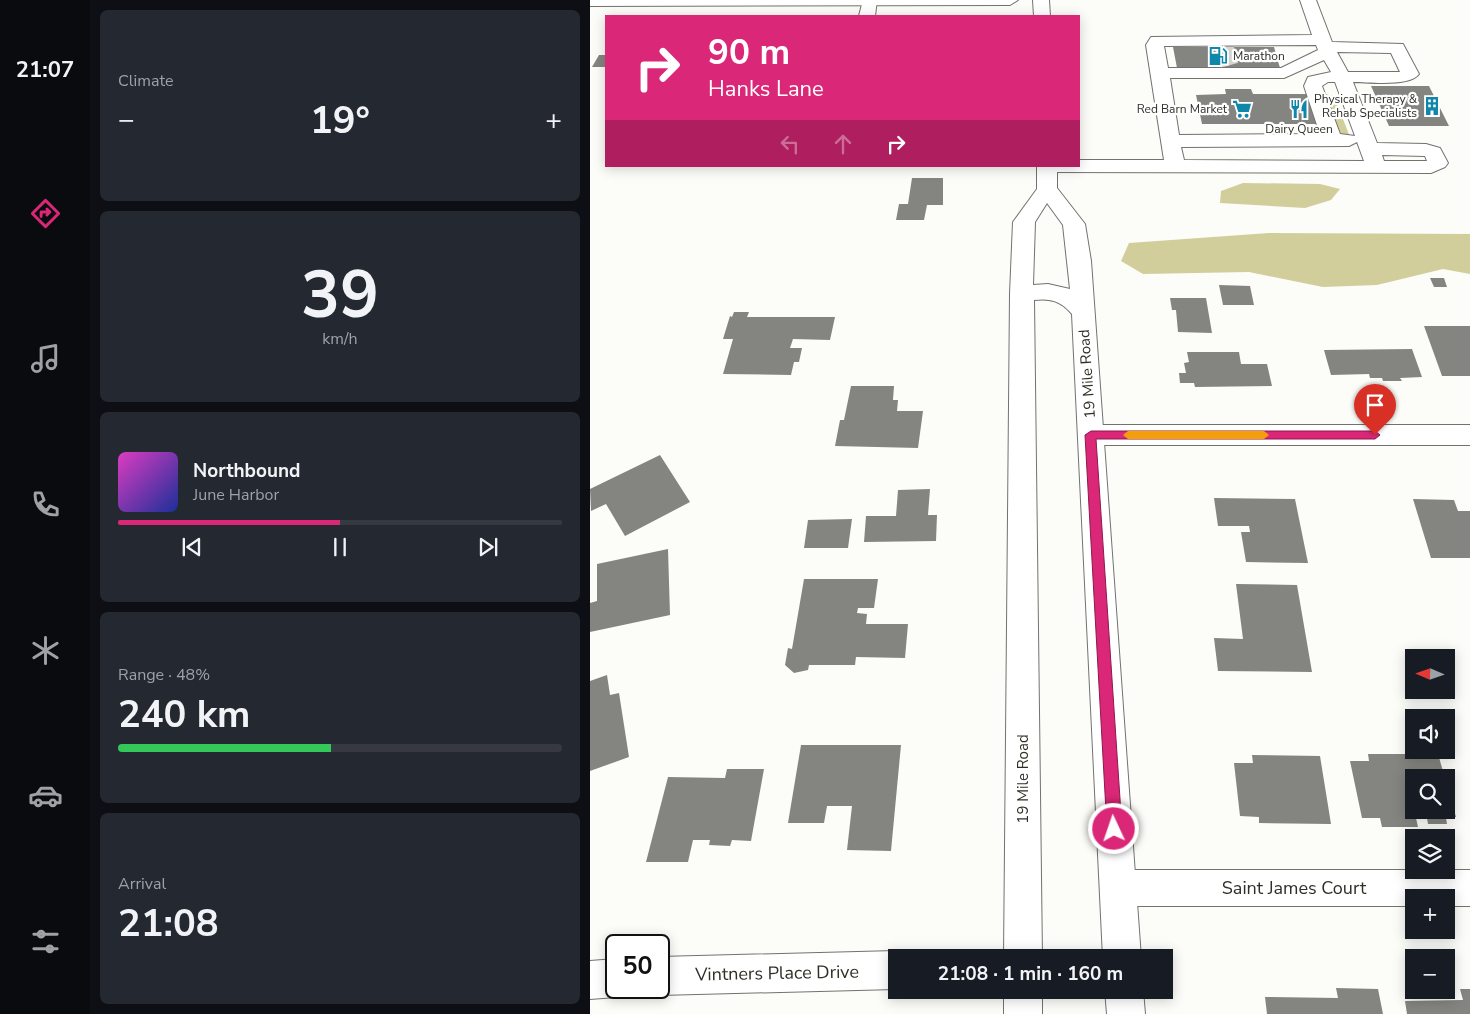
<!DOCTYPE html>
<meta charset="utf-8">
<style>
:root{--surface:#171b24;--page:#242831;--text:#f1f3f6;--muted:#9ea1a6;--line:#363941;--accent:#db2777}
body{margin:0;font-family:"Nunito Sans",sans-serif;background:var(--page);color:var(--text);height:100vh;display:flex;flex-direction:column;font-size:19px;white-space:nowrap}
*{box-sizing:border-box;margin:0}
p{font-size:16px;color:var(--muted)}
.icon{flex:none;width:28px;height:28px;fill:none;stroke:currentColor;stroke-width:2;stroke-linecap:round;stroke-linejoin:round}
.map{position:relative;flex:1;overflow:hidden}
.details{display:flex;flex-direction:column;gap:10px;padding:10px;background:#0d0f14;width:500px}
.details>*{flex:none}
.hud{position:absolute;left:15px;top:15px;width:475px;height:152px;border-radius:0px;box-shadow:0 2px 12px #0003;background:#db2777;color:#fff;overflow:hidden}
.needle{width:32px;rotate:272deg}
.fabs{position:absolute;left:815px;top:649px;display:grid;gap:10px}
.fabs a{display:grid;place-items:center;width:50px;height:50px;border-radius:0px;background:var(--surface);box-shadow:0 2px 12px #0003;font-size:25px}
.speed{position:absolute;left:15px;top:934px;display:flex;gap:10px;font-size:25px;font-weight:700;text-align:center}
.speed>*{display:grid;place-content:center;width:65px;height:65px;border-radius:50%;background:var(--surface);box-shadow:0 2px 12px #0003;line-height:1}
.speed .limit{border:2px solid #111;border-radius:8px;background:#fff;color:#111}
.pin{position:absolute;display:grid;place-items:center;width:42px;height:42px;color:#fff;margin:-51px -21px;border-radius:50% 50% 50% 0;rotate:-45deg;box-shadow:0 0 5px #0007}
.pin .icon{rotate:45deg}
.me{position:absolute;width:55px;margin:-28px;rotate:357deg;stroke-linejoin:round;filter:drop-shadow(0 0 4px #0008)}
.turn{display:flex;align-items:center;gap:18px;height:105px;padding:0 20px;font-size:22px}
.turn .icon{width:65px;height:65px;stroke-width:2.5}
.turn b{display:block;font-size:35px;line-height:42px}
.lanes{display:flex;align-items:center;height:48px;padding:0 20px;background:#0003;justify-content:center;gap:25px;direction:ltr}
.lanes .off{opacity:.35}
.big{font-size:38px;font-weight:700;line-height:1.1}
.details .widget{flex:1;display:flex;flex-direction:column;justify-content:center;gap:8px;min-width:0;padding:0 18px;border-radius:8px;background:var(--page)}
.details .dial{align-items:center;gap:0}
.dial b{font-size:65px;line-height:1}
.song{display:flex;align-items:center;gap:15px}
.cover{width:60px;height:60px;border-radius:8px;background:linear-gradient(135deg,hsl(310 70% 55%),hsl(230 70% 35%))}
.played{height:5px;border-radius:2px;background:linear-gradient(90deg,var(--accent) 50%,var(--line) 50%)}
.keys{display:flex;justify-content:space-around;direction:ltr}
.heat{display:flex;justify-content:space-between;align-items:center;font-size:28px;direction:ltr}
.charge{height:8px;border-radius:4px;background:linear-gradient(90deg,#34c759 48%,var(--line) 0)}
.trip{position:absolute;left:298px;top:949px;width:285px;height:50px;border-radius:0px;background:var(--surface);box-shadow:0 2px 12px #0003;font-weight:700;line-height:50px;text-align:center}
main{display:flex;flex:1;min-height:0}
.tabs{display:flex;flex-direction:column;width:90px;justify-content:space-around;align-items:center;background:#090b0e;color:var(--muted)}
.tabs .icon{width:35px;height:35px}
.tabs .selected{color:var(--accent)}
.tabs b{font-size:22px;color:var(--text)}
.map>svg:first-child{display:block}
.green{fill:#d1ce9b}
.building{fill:#848481}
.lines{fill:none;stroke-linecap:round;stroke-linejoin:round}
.minor-tunnel{stroke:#d3d3cf;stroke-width:19;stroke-dasharray:19 9;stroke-linecap:butt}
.minor-casing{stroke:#72726e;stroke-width:2}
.major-casing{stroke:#72726e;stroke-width:2}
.minor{fill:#fff;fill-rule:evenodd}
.major{fill:#fff;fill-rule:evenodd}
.route{fill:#db2777;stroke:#8e194d}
.slow{fill:#f59e0b}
.labels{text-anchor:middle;stroke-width:4.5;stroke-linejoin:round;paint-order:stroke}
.far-poi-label{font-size:12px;fill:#2e2e2c;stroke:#fffffe;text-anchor:end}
.street-label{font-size:15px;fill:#2e2e2c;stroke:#fffffe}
.near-street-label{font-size:18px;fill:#2e2e2c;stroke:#fffffe}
</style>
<main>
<nav class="tabs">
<b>21:07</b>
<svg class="icon selected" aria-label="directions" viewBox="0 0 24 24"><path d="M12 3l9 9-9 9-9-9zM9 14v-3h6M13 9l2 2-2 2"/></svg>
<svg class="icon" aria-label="music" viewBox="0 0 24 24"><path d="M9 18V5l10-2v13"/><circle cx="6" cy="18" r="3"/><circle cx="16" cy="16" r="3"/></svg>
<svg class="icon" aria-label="phone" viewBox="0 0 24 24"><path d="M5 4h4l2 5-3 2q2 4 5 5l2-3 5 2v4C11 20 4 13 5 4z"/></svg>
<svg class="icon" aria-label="climate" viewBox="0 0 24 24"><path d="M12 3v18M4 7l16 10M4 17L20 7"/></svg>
<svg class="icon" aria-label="car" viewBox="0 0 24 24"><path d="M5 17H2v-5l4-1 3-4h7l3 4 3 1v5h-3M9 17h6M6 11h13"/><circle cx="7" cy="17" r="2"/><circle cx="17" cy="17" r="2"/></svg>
<svg class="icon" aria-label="filters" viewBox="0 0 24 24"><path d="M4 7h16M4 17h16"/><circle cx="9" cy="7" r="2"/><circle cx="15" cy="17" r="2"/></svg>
</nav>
<section class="details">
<div class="widget"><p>Climate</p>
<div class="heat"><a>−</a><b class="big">19°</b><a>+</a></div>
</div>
<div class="widget dial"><b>39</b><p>km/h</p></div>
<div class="widget">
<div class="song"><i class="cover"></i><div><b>Northbound</b><p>June Harbor</p></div></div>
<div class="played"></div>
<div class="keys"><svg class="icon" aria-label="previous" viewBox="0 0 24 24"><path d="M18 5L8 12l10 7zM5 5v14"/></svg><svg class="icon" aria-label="pause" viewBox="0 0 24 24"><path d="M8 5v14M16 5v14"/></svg><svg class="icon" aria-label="next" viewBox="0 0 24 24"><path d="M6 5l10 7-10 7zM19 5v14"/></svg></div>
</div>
<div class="widget"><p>Range · 48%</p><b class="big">240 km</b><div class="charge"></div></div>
<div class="widget"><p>Arrival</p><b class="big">21:08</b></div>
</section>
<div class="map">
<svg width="880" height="1014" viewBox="0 0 880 1014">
<rect width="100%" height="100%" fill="#fcfcf8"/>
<path class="green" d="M736 94 744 96 760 137 748 139Z
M653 183 730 184 750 189 741 200 715 208 630 203 631 191Z
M679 233 880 234V274L853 269 787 285 733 287 659 272 553 274 531 261 539 243Z"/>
<path class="building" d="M583 47H684L690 68H587Z
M9 55H16V67H2Z
M781 86H839L859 126H799Z
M635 89H661L663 94H718L728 124H612L606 95 636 94Z
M322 178H353V205H337L334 220H306L309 204H318Z
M840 278H854L857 287H844Z
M629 285 660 286 664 305H633Z
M580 298H616L622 333 588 332 586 310H582Z
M144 312H159L157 317H245L240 340 203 339 200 348H212L209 362H204L201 375 133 374 143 339H133L140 316 142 317Z
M834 326H880V376H852Z
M822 349 832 377 810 378 812 381H793L792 378H780L779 374 741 375 734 350Z
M597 352H649L651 364H677L682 386 605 387 604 383H590L589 373H596L594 363 599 362Z
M261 386H304L303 400H308L307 411H333L328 448 245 446 250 420H254Z
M70 455 100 502 35 536 16 504 1 511 0 489Z
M340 489 338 515H347L346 541 274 542 276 516H306L308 490Z
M624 498 705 499 718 563 656 562 651 532H660L659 526H628Z
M823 499 864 500 868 511H880V558H841Z
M262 519 258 548H214L218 520Z
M78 549 80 615 0 632V603L7 601V564Z
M214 579H288L284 608H268L267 613 277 614 276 624H318L315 658 266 657 265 665H219L218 670 204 673 195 665 198 648 202 649Z
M646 584 707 585 722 672 628 671 624 638 653 639Z
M17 675 20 695 29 693 39 757 0 771V681Z
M211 745H311L301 851 257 850 262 806H237L234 823H198Z
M778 754H848L855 778H824V810H856L857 785 866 817 856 818 857 824H838L837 818H826L828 827H792L790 818H772L760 761H779Z
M662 755 730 756 741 824 669 823V817L650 816 644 763H663Z
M137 769H174L161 841 142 840 140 846 119 845 120 840H103L98 862H56L78 777 135 778Z
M746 988 788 989 793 1014H677L675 997 748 998Z
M870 989H880V1014H817L815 1001 873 1000Z"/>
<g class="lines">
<path class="minor-tunnel" d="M634 47 640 68"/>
<g class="minor-casing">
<path id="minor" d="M273 0H287L285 16H269Z
M710 0H726L742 42 813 44 829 74C820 87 779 82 763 82L787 143 836 144 850 148 858 163 855 167 841 173 457 172 450 170 447 166H489V160H574L556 45 561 37 722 35ZM726 45 728 50 691 68H578L574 46ZM747 52 801 53 810 72H758ZM734 60 741 72 718 77 714 86 730 134 589 135 580 78H694ZM738 82H745L765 136 750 134 732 86ZM767 142 774 161 594 160 591 147 759 146ZM792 155 835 156 837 161H794Z
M501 425H880V445H501L492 442 488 435 492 428Z
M528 870H880V906H856V898H824V906H528L515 901 510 888 515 875Z
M306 951 320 958H306V989L69 995 55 988H69V957Z
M26 959V988H41L39 991 26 997 0 999V961Z"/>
</g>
<g class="major-casing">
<path id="major" d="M0 0H428L420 5 0 6Z
M443 0H459L460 16H444Z
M447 166H467V188L495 224 501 261 551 958H513L482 314C471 301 460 298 444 300L452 958H414L420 294 423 222 447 189ZM457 203 473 225 480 289 458 284 443 285 445 222Z
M414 990H452V1014H414Z
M515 990H553L555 1014H517Z"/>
</g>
<use href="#minor" class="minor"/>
<use href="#major" class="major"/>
</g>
<path class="route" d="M501 431H785L790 435 785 439H506L532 829 530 834 524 836 519 834 517 829 495 435Z"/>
<path class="slow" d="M538 431H674L679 435 674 439H538L533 435Z"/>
<defs>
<g id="fuel-bare" transform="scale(1.5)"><path d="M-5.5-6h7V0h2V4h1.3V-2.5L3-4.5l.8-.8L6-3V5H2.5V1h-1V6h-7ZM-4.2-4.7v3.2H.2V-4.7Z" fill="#0f87ab" stroke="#fffffe" stroke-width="2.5" paint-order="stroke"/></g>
<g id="building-bare" transform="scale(1.5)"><path d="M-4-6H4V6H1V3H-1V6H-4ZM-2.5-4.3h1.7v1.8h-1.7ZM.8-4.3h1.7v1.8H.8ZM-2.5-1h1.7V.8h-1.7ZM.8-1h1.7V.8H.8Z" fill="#0f87ab" stroke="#fffffe" stroke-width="2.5" paint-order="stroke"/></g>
<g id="supermarket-bare" transform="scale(1.5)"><path d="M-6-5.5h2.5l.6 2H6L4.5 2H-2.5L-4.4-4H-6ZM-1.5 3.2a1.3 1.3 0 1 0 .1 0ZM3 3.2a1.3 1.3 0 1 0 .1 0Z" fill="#0f87ab" stroke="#fffffe" stroke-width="2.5" paint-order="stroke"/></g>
<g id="restaurant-bare" transform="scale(1.5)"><path d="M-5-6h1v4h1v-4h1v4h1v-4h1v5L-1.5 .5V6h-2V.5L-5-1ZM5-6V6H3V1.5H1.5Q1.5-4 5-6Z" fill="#0f87ab" stroke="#fffffe" stroke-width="2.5" paint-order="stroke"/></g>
</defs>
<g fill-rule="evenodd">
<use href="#fuel-bare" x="628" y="56"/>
<use href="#building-bare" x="842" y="106"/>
<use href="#supermarket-bare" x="652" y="109"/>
<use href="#restaurant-bare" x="709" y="109"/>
</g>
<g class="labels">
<g class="far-poi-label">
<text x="643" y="60" text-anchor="start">Marathon</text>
<text x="827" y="103">Physical Therapy &amp;<tspan x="827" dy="14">Rehab Specialists</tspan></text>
<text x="637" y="113">Red Barn Market</text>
<text x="709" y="133" text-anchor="middle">Dairy Queen</text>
</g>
<g class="street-label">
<text transform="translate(497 374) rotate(-94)" y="5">19 Mile Road</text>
<text transform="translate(433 779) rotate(-90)" y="5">19 Mile Road</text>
</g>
<g class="near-street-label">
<text x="704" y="894">Saint James Court</text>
<text transform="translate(187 973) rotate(-1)" y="6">Vintners Place Drive</text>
</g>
</g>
</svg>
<div class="fabs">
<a><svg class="needle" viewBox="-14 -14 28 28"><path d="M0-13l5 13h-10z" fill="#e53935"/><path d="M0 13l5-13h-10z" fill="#9ea1a6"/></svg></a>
<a><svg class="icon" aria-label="sound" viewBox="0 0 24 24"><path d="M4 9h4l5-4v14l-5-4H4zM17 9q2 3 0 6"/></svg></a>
<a><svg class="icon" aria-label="search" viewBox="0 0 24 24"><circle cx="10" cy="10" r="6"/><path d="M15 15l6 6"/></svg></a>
<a><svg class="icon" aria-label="layers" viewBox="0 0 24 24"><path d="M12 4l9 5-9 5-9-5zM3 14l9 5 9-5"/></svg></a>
<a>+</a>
<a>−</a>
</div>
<div class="speed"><div class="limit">50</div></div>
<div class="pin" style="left:785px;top:435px;background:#d93025"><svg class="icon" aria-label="arrive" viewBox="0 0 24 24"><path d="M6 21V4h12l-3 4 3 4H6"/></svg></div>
<svg class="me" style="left:524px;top:829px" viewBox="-20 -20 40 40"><circle r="17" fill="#db2777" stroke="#fff" stroke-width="3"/><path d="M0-11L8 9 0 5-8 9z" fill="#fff"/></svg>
<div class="trip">21:08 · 1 min · 160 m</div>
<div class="hud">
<div class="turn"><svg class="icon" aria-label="right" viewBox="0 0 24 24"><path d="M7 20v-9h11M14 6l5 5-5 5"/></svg><div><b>90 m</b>Hanks Lane</div></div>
<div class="lanes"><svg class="icon off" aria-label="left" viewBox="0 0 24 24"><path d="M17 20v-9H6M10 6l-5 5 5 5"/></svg><svg class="icon off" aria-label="ahead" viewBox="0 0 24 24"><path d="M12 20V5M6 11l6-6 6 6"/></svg><svg class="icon" aria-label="right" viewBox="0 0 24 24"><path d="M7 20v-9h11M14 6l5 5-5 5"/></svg></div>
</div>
</div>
</main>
